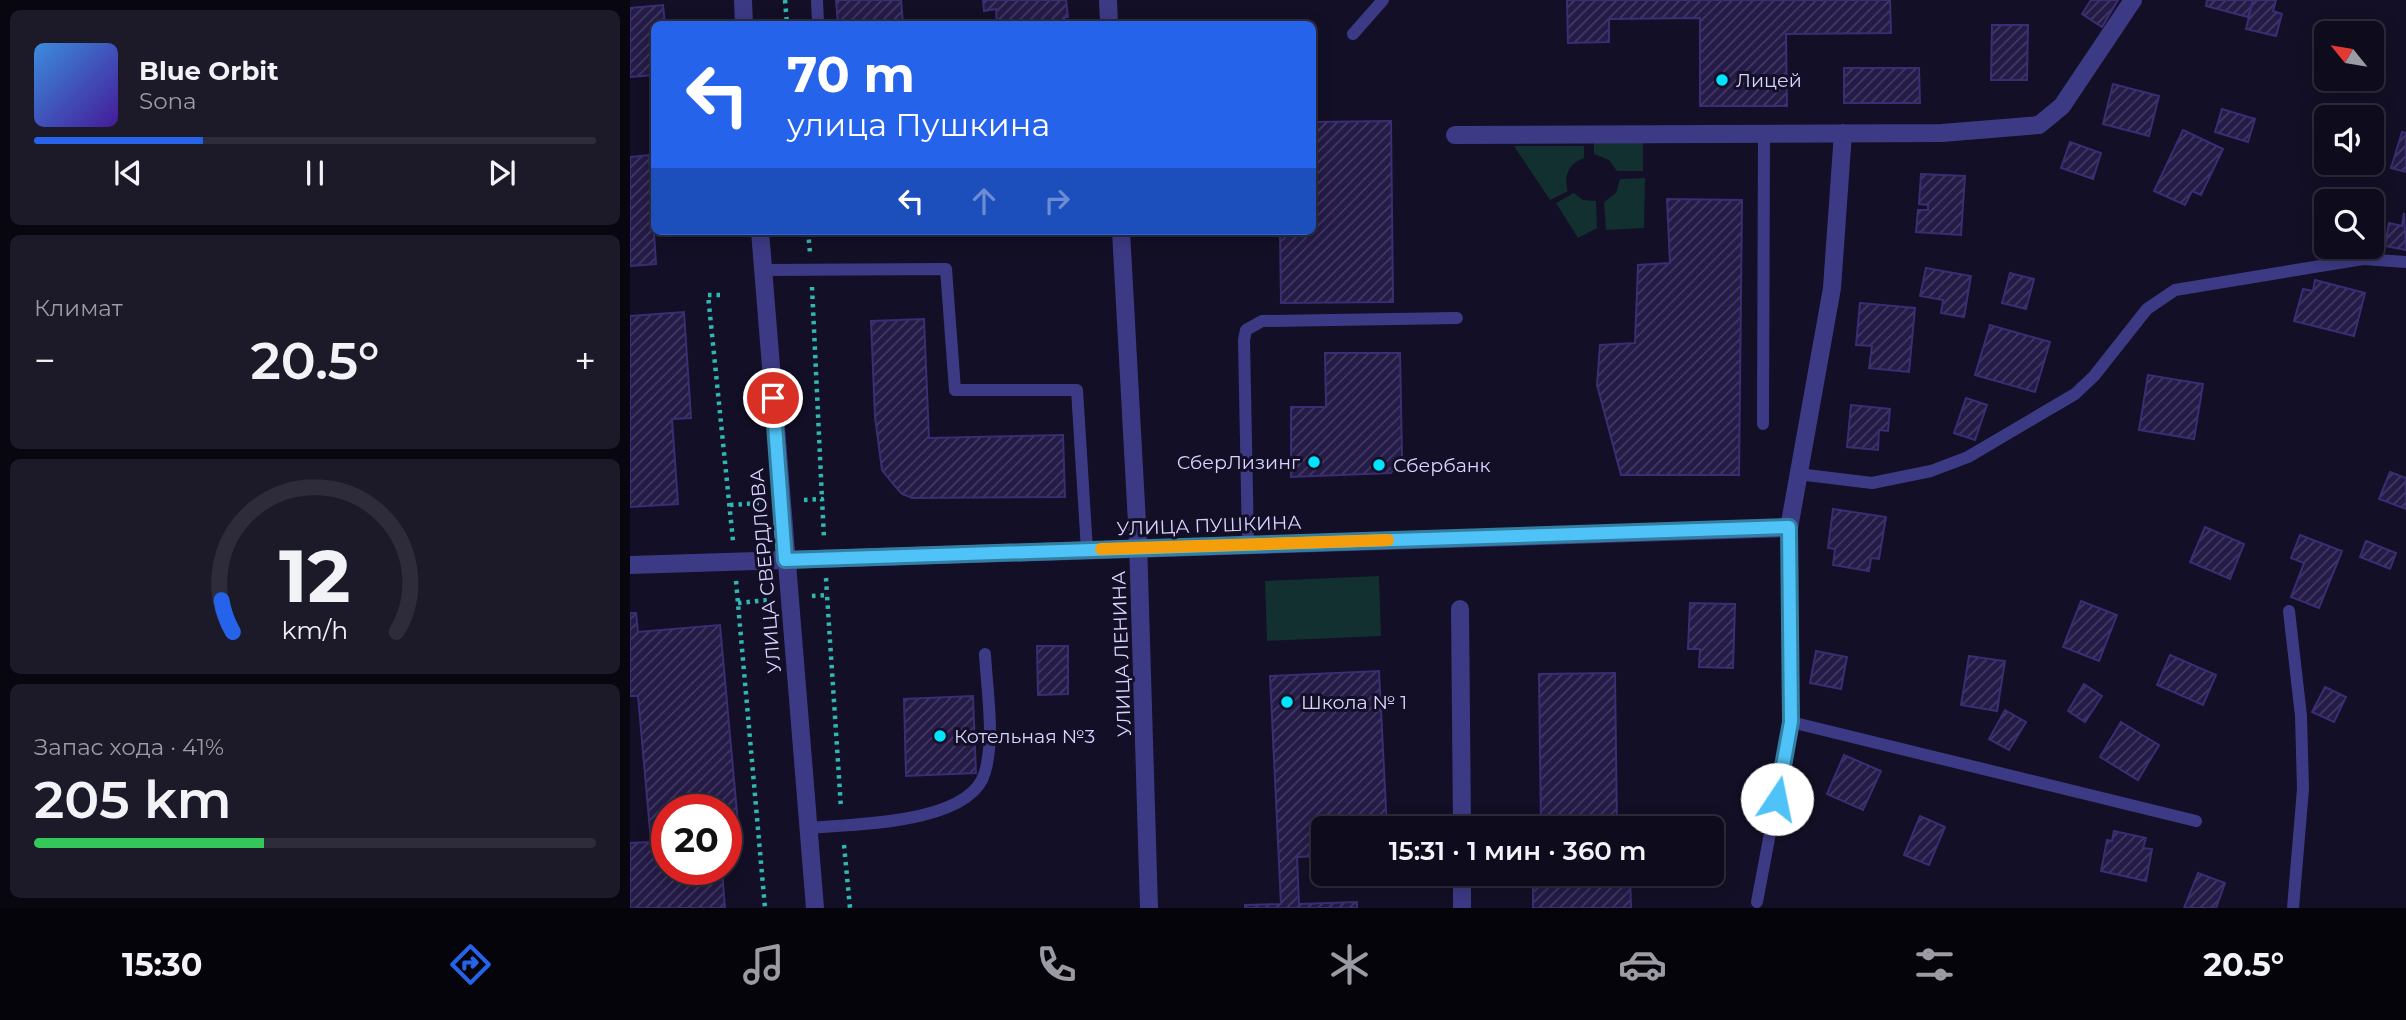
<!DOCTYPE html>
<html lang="ru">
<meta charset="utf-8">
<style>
:root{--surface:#0e0b1c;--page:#1c1929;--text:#f1f3f6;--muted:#9b9ba3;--line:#2e2b3b;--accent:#2563eb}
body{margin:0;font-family:Montserrat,sans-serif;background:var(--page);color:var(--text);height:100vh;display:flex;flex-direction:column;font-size:26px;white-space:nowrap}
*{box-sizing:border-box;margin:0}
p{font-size:23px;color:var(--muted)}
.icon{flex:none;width:38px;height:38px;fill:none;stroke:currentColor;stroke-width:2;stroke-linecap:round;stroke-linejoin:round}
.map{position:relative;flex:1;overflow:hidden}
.drawer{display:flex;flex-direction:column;gap:10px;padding:10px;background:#08060f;width:630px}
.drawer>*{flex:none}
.guide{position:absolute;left:21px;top:21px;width:665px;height:214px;border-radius:10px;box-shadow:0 4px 18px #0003,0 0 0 2px var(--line);background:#2563eb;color:#fff;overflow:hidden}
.needle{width:46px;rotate:300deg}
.controls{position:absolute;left:1684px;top:21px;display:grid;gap:14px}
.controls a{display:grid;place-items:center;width:70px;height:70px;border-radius:10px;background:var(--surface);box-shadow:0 4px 18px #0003,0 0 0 2px var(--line);font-size:35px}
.speed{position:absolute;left:21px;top:794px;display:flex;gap:14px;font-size:35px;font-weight:700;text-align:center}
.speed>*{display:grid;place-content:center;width:91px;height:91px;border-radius:50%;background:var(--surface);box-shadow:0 4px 18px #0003,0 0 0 2px var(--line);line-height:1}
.speed .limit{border:10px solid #d22;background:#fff;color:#111}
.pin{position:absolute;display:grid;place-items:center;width:60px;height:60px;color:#fff;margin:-30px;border:4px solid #fff;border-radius:50%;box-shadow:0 2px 7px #0007}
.me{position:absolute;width:77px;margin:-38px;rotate:11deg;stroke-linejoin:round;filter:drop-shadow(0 0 5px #0008)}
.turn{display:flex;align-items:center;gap:24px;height:147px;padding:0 21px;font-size:32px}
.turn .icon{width:91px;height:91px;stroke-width:2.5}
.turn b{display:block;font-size:49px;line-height:60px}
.lanes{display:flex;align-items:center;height:66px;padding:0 21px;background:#0003;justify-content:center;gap:35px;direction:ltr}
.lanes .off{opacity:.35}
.big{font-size:52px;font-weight:600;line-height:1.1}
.drawer .tile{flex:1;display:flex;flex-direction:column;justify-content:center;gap:10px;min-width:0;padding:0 24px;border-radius:10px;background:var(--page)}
.drawer .dial{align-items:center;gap:0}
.dial svg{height:182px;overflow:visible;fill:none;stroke:var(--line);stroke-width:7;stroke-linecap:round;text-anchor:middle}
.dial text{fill:var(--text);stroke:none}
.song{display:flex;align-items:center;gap:21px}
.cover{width:84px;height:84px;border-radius:10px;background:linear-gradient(135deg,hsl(210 70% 55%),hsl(260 70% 35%))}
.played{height:7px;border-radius:4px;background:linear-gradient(90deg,var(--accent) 30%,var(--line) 30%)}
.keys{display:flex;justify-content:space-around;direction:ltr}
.heat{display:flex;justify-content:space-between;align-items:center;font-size:38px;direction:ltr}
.charge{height:10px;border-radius:5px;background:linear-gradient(90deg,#34c759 41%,var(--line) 0)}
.trip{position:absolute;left:681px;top:816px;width:413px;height:70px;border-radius:10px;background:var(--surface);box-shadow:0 4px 18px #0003,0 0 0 2px var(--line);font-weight:600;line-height:70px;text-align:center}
.tab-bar{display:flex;height:112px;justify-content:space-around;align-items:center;background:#06040b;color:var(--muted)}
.tab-bar .icon{width:49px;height:49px}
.tab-bar .current{color:var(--accent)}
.tab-bar b{font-size:32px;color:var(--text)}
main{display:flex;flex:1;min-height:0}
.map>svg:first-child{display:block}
.grass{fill:#12302f}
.building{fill:url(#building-hatch);stroke:#3b2d73;stroke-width:2}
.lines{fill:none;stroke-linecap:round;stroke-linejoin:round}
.path{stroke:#2fb8b0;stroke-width:4.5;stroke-dasharray:3.5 5;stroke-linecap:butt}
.service{stroke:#3d3a85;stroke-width:12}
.pedestrian{stroke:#3d3a85;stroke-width:18}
.minor{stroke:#3d3a85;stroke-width:18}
.tertiary{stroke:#3d3a85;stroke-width:18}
.route-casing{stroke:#337fa1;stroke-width:18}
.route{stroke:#4fc3f7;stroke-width:12}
.slow{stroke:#f59e0b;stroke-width:12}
.poi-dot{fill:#00e5ff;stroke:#130f26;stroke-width:2.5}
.labels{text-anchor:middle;stroke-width:6;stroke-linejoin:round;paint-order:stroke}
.poi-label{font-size:19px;fill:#d9d4ff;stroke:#130f26;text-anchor:start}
.street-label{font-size:19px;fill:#d9d4ff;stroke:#130f26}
</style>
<main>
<section class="drawer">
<div class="tile">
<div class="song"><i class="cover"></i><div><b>Blue Orbit</b><p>Sona</p></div></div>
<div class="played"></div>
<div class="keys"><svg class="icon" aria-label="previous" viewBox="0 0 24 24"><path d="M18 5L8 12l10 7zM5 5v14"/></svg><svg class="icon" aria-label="pause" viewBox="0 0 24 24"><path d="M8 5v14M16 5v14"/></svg><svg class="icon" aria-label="next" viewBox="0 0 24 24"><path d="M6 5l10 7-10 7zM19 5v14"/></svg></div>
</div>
<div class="tile"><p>Климат</p>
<div class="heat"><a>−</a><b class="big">20.5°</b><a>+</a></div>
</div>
<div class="tile dial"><svg viewBox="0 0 100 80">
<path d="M14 69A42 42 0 1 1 86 69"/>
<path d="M14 69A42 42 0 0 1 9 55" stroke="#2563eb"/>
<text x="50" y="56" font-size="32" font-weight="700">12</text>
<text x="50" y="72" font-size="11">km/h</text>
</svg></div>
<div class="tile"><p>Запас хода · 41%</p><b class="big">205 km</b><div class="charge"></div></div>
</section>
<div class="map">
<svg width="1776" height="908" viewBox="0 0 1776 908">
<defs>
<pattern id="building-hatch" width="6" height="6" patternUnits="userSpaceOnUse" patternTransform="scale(1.75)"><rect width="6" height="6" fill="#241b47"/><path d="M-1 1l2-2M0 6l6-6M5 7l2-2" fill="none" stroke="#433b63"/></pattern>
</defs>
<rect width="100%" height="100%" fill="#130f26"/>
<path class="grass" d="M1013 141V171H987L979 160 964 154V143Z
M884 146H954V158C939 163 933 176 938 191L920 200Z
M1015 178 1014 228 976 230 974 202 986 193 990 179Z
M944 193 953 200 966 201 967 228 948 238 926 203Z
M749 576 751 636 637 641 635 581Z"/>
<path class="building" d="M206 0H271L273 24H208Z
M353 0H436L438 17H435V24H367L366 9 354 11Z
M937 0H1260L1261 33 1156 34 1157 106H1070V18L979 19V42L938 43Z
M1461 0H1488L1472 27 1452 14Z
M1577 0H1623L1618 17 1576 6Z
M1623 0H1646L1643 11 1652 14 1646 36 1616 29Z
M33 5 35 24H24V75L0 77V8Z
M1362 25H1398L1397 80H1361Z
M1214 68H1289L1290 103H1214Z
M1483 84 1529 96 1519 136 1473 124Z
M1592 109 1625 119 1618 142 1585 132Z
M761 121 763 302 651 303 650 231H682V122Z
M1553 130 1593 149 1571 195 1562 191 1555 205 1524 191Z
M1772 132 1776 133V172L1761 168Z
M1440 142 1471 153 1463 179 1431 168Z
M19 155 26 264 0 266V157Z
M1291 174 1335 176 1331 235 1286 232 1288 210H1298V205L1289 204Z
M1037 199 1112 200 1109 475H991L967 385 970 345 1005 343 1008 265 1040 263Z
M1774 213 1776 250 1755 246 1759 223 1772 226Z
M1296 268 1341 276 1334 317 1311 313 1313 300 1290 296Z
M1380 273 1404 279 1396 309 1372 303Z
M1685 280 1735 293 1724 336 1664 321 1673 289 1683 291Z
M1230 303 1285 308 1279 372 1239 368 1242 346 1226 345Z
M54 312 61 418 42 419 48 504 0 507V316Z
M294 319 299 438 433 435 435 497 282 498 272 494 264 485 252 470 245 417 241 321Z
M1360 325 1420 342 1405 392 1345 375Z
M695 353H770L772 457 761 473 661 477V407H696Z
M1518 375 1573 384 1564 439 1509 430Z
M1336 398 1357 405 1345 440 1324 433Z
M1221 405 1260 409 1258 431 1249 430 1248 450 1217 447Z
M1760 472 1776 478V509L1749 499Z
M1203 509 1256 517 1249 559 1241 558 1239 571 1203 565 1205 549 1198 548Z
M1575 527 1614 544 1600 579 1560 562Z
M1670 535 1712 551 1689 608 1661 597 1674 563 1661 558Z
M1736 541 1766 553 1760 569 1730 557Z
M1451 601 1487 615 1469 661 1433 647Z
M1060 603 1105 604 1103 668 1069 667 1070 649H1058Z
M0 613H6L8 632 90 625 109 835 96 836V810H37V870H92L95 908H0V843L21 842 8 696H0Z
M407 646H438V694L408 695Z
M1186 651 1217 657 1211 689 1180 683Z
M1540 655 1586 675 1573 705 1527 685Z
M1339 656 1375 661 1367 711 1331 705Z
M749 671 757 828H693V856L667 857 669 904 727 902V908H615V905L651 904 640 676Z
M985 673 987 828H911L909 674Z
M1454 684 1472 696 1455 722 1438 711Z
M1695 687 1716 697 1704 722 1682 712Z
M343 696 346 773 276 776 274 699Z
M1375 710 1396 722 1379 750 1359 739Z
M1491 722 1529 745 1508 780 1470 757Z
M1214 755 1251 771 1233 810 1197 794Z
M1290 816 1315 827 1299 865 1274 855Z
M1484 831 1516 838 1513 848 1522 849 1516 881 1471 871 1477 840 1482 841Z
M903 873H1000L1001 908H903Z
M1568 873 1595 883 1586 908H1554Z"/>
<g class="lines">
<path class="path" d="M155 0 157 24
M178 231 180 253
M182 287 192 499
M90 295H78L103 541
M174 500 192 499 194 538
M100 505 130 503
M196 578 197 595
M106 581 135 908
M182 596 197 595 211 808
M108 603 138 600
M214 845 220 908"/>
<path class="service" d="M187 0 188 24
M723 34 753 0
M134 270 316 269 325 390H447L457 550
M1133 424 1134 135
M1168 474 1242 483 1301 471 1338 457 1445 394 1464 376 1517 309 1545 290 1733 259 1776 262
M1159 528 1161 722 1566 821
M618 544 614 340 616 330 632 321 827 318
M1659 611 1671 716 1673 789 1663 908
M178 828C221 824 341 825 355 772 365 736 357 692 355 654
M1127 902 1161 722"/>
<path class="pedestrian" d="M478 0 479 24
M491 231 508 541 519 908"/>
<path class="minor" d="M825 135 1312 133 1409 125 1432 106 1503 0
M0 565 1159 528 1202 288 1213 133"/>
<path class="tertiary" d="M113 0 114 24
M130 231 185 908
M830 609 832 828
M832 873V908"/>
</g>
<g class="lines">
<g class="route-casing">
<path id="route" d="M143 398 155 560 1159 527 1161 722 1147 799"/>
</g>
<use href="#route" class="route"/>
<path class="slow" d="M471 549 758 540"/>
</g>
<g class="poi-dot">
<circle cx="1092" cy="80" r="7"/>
<circle cx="684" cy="462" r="7"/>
<circle cx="749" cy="465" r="7"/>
<circle cx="657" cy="702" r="7"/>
<circle cx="310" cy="736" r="7"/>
</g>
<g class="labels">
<g class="poi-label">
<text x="1106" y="87">Лицей</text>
<text x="670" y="469" text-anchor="end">СберЛизинг</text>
<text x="763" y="472">Сбербанк</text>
<text x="671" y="709">Школа № 1</text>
<text x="324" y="743">Котельная №3</text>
</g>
<g class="street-label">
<text transform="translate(579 525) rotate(-2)" y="7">УЛИЦА ПУШКИНА</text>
<text transform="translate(135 571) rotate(-95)" y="7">УЛИЦА СВЕРДЛОВА</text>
<text transform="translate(491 654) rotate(-92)" y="7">УЛИЦА ЛЕНИНА</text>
</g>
</g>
</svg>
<div class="controls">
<a><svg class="needle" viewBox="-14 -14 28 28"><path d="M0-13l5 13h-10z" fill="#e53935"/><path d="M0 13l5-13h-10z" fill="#9b9ba3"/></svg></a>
<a><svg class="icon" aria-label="sound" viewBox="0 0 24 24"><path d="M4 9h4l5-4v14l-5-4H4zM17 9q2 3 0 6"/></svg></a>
<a><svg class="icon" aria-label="search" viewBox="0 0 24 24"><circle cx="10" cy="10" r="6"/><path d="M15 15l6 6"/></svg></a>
</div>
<div class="speed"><div class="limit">20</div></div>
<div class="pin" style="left:143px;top:398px;background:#d93025"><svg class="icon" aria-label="arrive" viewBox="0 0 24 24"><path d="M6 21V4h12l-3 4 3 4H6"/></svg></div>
<svg class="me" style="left:1147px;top:799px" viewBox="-20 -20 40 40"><circle r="19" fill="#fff"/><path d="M0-13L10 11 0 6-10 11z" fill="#4fc3f7"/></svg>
<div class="trip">15:31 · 1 мин · 360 m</div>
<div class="guide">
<div class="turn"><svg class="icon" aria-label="left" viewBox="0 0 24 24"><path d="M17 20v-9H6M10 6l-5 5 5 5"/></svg><div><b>70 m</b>улица Пушкина</div></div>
<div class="lanes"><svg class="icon" aria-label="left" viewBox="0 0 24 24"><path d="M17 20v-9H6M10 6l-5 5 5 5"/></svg><svg class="icon off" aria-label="ahead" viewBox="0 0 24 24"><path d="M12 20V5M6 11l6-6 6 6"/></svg><svg class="icon off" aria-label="right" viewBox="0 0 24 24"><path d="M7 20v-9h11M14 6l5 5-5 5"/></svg></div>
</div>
</div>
</main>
<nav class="tab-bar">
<b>15:30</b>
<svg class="icon current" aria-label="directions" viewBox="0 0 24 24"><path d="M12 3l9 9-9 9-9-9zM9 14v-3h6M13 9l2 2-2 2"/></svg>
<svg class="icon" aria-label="music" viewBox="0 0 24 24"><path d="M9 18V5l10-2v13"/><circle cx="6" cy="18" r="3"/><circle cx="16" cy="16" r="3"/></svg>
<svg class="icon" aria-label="phone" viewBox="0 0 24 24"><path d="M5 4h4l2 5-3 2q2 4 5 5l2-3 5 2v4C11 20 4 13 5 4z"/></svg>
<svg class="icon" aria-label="climate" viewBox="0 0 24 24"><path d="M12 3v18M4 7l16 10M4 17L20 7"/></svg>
<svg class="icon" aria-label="car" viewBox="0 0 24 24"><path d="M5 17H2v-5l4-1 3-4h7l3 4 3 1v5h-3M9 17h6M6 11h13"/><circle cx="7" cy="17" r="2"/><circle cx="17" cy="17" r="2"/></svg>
<svg class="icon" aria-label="filters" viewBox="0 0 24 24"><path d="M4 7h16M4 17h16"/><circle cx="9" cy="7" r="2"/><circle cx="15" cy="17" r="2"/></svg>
<b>20.5°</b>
</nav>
